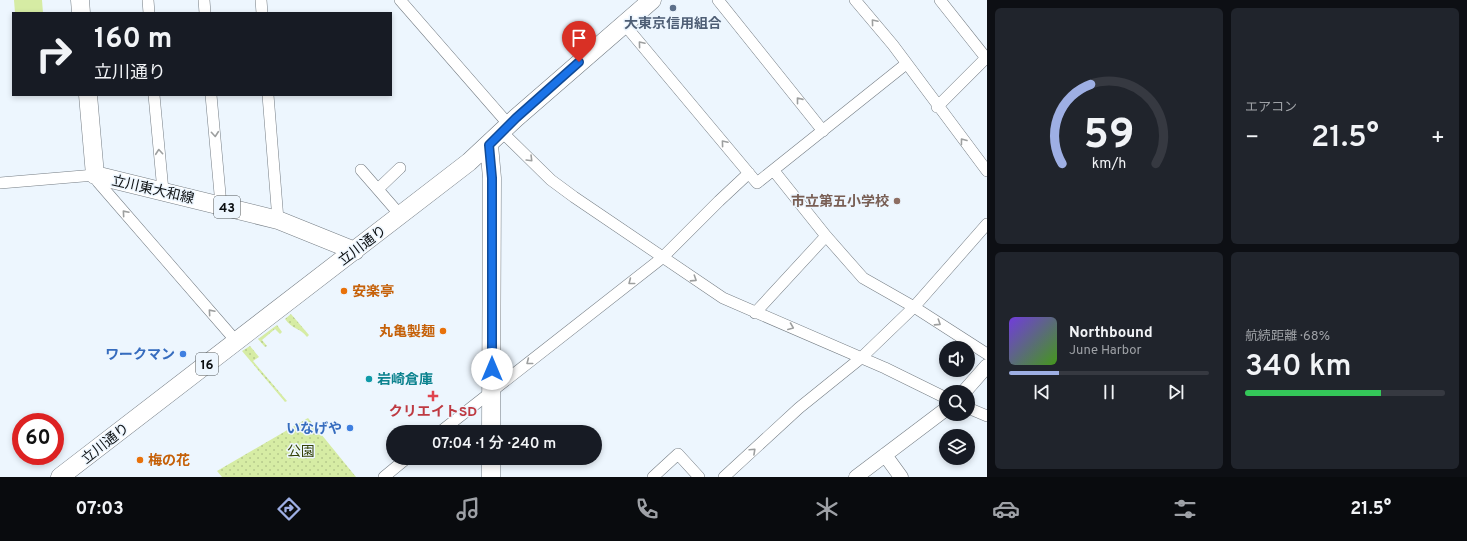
<!DOCTYPE html>
<html lang="ja">
<meta charset="utf-8">
<style>
:root{--surface:#171b24;--page:#20242c;--text:#f1f3f6;--muted:#9ea1a6;--line:#363941;--accent:#9eafe4}
body{margin:0;font-family:Overpass,"Noto Sans JP",sans-serif;background:var(--page);color:var(--text);height:100vh;display:flex;flex-direction:column;font-size:15px;white-space:nowrap}
*{box-sizing:border-box;margin:0}
p{font-size:13px;color:var(--muted)}
.icon{flex:none;width:22px;height:22px;fill:none;stroke:currentColor;stroke-width:2;stroke-linecap:round;stroke-linejoin:round}
.map{position:relative;flex:1;overflow:hidden}
.drawer{display:flex;flex-direction:column;gap:8px;padding:8px;background:#0d0f14;width:480px}
.drawer>*{flex:none}
.top-card{position:absolute;left:12px;top:12px;width:380px;height:84px;border-radius:0px;box-shadow:0 2px 6px #0003;background:#171b24;color:var(--text);overflow:hidden}
.fabs{position:absolute;left:939px;top:341px;display:grid;gap:8px}
.fabs a{display:grid;place-items:center;width:36px;height:36px;border-radius:50%;background:var(--surface);box-shadow:0 2px 6px #0003;font-size:20px}
.speed{position:absolute;left:12px;top:413px;display:flex;gap:8px;font-size:20px;font-weight:700;text-align:center}
.speed>*{display:grid;place-content:center;width:52px;height:52px;border-radius:50%;background:var(--surface);box-shadow:0 2px 6px #0003;line-height:1}
.speed .limit{border:6px solid #d22;background:#fff;color:#111}
.pin{position:absolute;display:grid;place-items:center;width:34px;height:34px;color:#fff;margin:-41px -17px;border-radius:50% 50% 50% 0;rotate:-45deg;box-shadow:0 0 4px #0007}
.pin .icon{rotate:45deg}
.me{position:absolute;width:44px;margin:-22px;rotate:0deg;stroke-linejoin:round;filter:drop-shadow(0 0 3px #0008)}
.turn{display:flex;align-items:center;gap:14px;height:84px;padding:0 16px;font-size:18px}
.turn .icon{width:52px;height:52px;stroke-width:2.5}
.turn b{display:block;font-size:28px;line-height:34px}
.big{font-size:30px;font-weight:600;line-height:1.1}
.drawer .card{flex:1;display:flex;flex-direction:column;justify-content:center;gap:6px;min-width:0;padding:0 14px;border-radius:6px;background:var(--page)}
.drawer .dial{align-items:center;gap:0}
.dial svg{height:104px;overflow:visible;fill:none;stroke:var(--line);stroke-width:7;stroke-linecap:round;text-anchor:middle}
.dial text{fill:var(--text);stroke:none}
.song{display:flex;align-items:center;gap:12px}
.cover{width:48px;height:48px;border-radius:6px;background:linear-gradient(135deg,hsl(260 70% 55%),hsl(100 70% 35%))}
.played{height:4px;border-radius:2px;background:linear-gradient(90deg,var(--accent) 25%,var(--line) 25%)}
.keys{display:flex;justify-content:space-around;direction:ltr}
.heat{display:flex;justify-content:space-between;align-items:center;font-size:22px;direction:ltr}
.charge{height:6px;border-radius:3px;background:linear-gradient(90deg,#34c759 68%,var(--line) 0)}
.drawer .tiles{flex:1;display:grid;gap:8px;grid-template-columns:repeat(2,1fr)}
.trip{position:absolute;left:386px;top:425px;width:216px;height:40px;border-radius:20px;background:var(--surface);box-shadow:0 2px 6px #0003;font-weight:600;line-height:40px;text-align:center}
.dock{display:flex;height:64px;justify-content:space-around;align-items:center;background:#090b0e;color:var(--muted)}
.dock .icon{width:28px;height:28px}
.dock .active{color:var(--accent)}
.dock b{font-size:18px;color:var(--text)}
main{display:flex;flex:1;min-height:0}
.map>svg:first-child{display:block}
.green{fill:url(#green-dots)}
.pitch{fill:#d6eca4}
.lines{fill:none;stroke-linecap:round;stroke-linejoin:round}
.minor-casing{stroke:#757d84;stroke-width:12}
.tertiary-casing{stroke:#757d84;stroke-width:15}
.primary-casing{stroke:#757d84;stroke-width:19}
.minor{stroke:#fff;stroke-width:11}
.tertiary{stroke:#fff;stroke-width:14}
.primary{stroke:#fff;stroke-width:18}
.oneway{stroke:#9d9f9f}
.route-casing{stroke:#114b97;stroke-width:10}
.route{stroke:#1a73e8;stroke-width:7}
.service-dot{fill:#5c6f8a;stroke:#edf6fe;stroke-width:1.5}
.education-dot{fill:#8d6e63;stroke:#edf6fe;stroke-width:1.5}
.food-dot{fill:#e8710a;stroke:#edf6fe;stroke-width:1.5}
.shop-dot{fill:#3f7fe0;stroke:#edf6fe;stroke-width:1.5}
.culture-dot{fill:#0f9aa8;stroke:#edf6fe;stroke-width:1.5}
.health-dot{fill:#e0444e;stroke:#edf6fe;stroke-width:1.5}
.labels{text-anchor:middle;stroke-width:3;stroke-linejoin:round;paint-order:stroke}
.shield{fill:#edf6fe;stroke:#4f5457;stroke-width:1}
.shield-label{font-size:13px;font-weight:bold;fill:#0b0e10}
.service-label{font-size:14px;font-weight:bold;fill:#4e5e75;stroke:#edf6fe}
.street-label{font-size:14px;fill:#0b0e10;stroke:#edf6fe}
.education-label{font-size:14px;font-weight:bold;fill:#785e54;stroke:#edf6fe;text-anchor:end}
.food-label{font-size:14px;font-weight:bold;fill:#c56008;stroke:#edf6fe;text-anchor:start}
.shop-label{font-size:14px;font-weight:bold;fill:#366cbe;stroke:#edf6fe;text-anchor:end}
.culture-label{font-size:14px;font-weight:bold;fill:#0d838f;stroke:#edf6fe;text-anchor:start}
.health-label{font-size:14px;font-weight:bold;fill:#be3a42;stroke:#edf6fe}
.park-label{font-size:14px;fill:#344106;stroke:#edf6fe}
</style>
<main>
<div class="map">
<svg width="987" height="477" viewBox="0 0 987 477">
<defs>
<pattern id="green-dots" width="8" height="8" patternUnits="userSpaceOnUse"><rect width="8" height="8" fill="#d6eca4"/><path d="M2 2h.1M6 6h.1" fill="none" stroke="#b6c98c" stroke-width="1.8" stroke-linecap="round"/></pattern>
</defs>
<rect width="100%" height="100%" fill="#edf6fe"/>
<path class="green" d="M291 314 309 335 307 337C299 327 293 330 285 319Z
M277 325 282 332 280 334 275 329 262 340 267 346 265 347 258 339Z
M250 346 259 357 253 361 287 401 285 402 242 351Z
M308 418 356 477H222L217 471Z"/>
<path class="pitch" d="M14 0H42L43 13H15Z"/>
<g class="lines">
<g class="minor-casing">
<path id="minor" d="M148 0 149 13
M204 0 205 13
M261 0 262 13
M400 0 509 125
M718 0 823 131
M855 0 893 45 987 171
M940 0 986 58
M624 24 757 183 906 64
M154 95 163 191
M211 95 221 205
M268 95 278 220
M937 107 987 57
M502 132 551 180 574 197 723 298 885 368 946 398
M361 170 401 216
M774 171 826 236 863 278 914 307 987 354
M0 183 95 175 98 182 236 341
M378 189 400 168
M755 313 826 236
M968 408 987 416
M440 432 662 258 719 201 749 173
M384 477 407 458
M653 477 678 454 699 477
M724 477 799 408 861 358 914 307 987 224"/>
</g>
<g class="tertiary-casing">
<path id="tertiary" d="M964 392 987 366
M885 455 901 477
M856 477 946 409"/>
</g>
<g class="primary-casing">
<path id="primary" d="M80 0 81 13
M88 95 95 175 278 220 355 251
M489 145 492 178 491 432
M60 477 469 162 516 118 652 0
M491 477V458"/>
</g>
<use href="#minor" class="minor"/>
<use href="#tertiary" class="tertiary"/>
<use href="#primary" class="primary"/>
</g>
<defs><path id="oneway-chevron" d="M-2-3.5L2.5 0L-2 3.5" fill="none" stroke-width="1.6" stroke-linecap="round" stroke-linejoin="round"/></defs>
<g class="oneway">
<use href="#oneway-chevron" transform="translate(874 22) rotate(-130)"/>
<use href="#oneway-chevron" transform="translate(641 44) rotate(-130)"/>
<use href="#oneway-chevron" transform="translate(799 100) rotate(-129)"/>
<use href="#oneway-chevron" transform="translate(215 134) rotate(85)"/>
<use href="#oneway-chevron" transform="translate(963 141) rotate(-127)"/>
<use href="#oneway-chevron" transform="translate(724 143) rotate(-130)"/>
<use href="#oneway-chevron" transform="translate(159 152) rotate(-95)"/>
<use href="#oneway-chevron" transform="translate(530 159) rotate(45)"/>
<use href="#oneway-chevron" transform="translate(125 213) rotate(-131)"/>
<use href="#oneway-chevron" transform="translate(694 279) rotate(33)"/>
<use href="#oneway-chevron" transform="translate(631 282) rotate(142)"/>
<use href="#oneway-chevron" transform="translate(211 312) rotate(-131)"/>
<use href="#oneway-chevron" transform="translate(938 323) rotate(33)"/>
<use href="#oneway-chevron" transform="translate(791 327) rotate(22)"/>
<use href="#oneway-chevron" transform="translate(529 362) rotate(142)"/>
<use href="#oneway-chevron" transform="translate(753 451) rotate(-43)"/>
</g>
<g class="lines">
<g class="route-casing">
<path id="route" d="M492 369V178L489 145 516 118 579 62"/>
</g>
<use href="#route" class="route"/>
</g>
<circle class="service-dot" cx="673" cy="8" r="4"/>
<circle class="education-dot" cx="897" cy="201" r="4"/>
<g class="food-dot">
<circle cx="344" cy="291" r="4"/>
<circle cx="443" cy="331" r="4"/>
<circle cx="140" cy="460" r="4"/>
</g>
<g class="shop-dot">
<circle cx="183" cy="354" r="4"/>
<circle cx="350" cy="428" r="4"/>
</g>
<circle class="culture-dot" cx="369" cy="379" r="4"/>
<path class="health-dot" d="M431 390h4v4h4v4h-4v4h-4v-4h-4v-4h4z"/>
<g class="labels">
<g class="shield">
<rect x="214" y="196" width="26" height="22" rx="3"/>
<rect x="196" y="353" width="22" height="22" rx="3"/>
</g>
<g class="shield-label">
<text x="227" y="212">43</text>
<text x="207" y="369">16</text>
</g>
<g class="service-label">
<text x="673" y="28">大東京信用組合</text>
</g>
<g class="street-label">
<text transform="translate(153 189) rotate(13)" y="5">立川東大和線</text>
<text transform="translate(362 245) rotate(-37)" y="5">立川通り</text>
<text transform="translate(105 443) rotate(-38)" y="5">立川通り</text>
</g>
<g class="education-label">
<text x="889" y="206">市立第五小学校</text>
</g>
<g class="food-label">
<text x="352" y="296">安楽亭</text>
<text x="435" y="336" text-anchor="end">丸亀製麺</text>
<text x="148" y="465">梅の花</text>
</g>
<g class="shop-label">
<text x="175" y="359">ワークマン</text>
<text x="342" y="433">いなげや</text>
</g>
<g class="culture-label">
<text x="377" y="384">岩崎倉庫</text>
</g>
<g class="health-label">
<text x="433" y="416">クリエイトSD</text>
</g>
<g class="park-label">
<text x="301" y="456">公園</text>
</g>
</g>
</svg>
<div class="fabs">
<a><svg class="icon" aria-label="sound" viewBox="0 0 24 24"><path d="M4 9h4l5-4v14l-5-4H4zM17 9q2 3 0 6"/></svg></a>
<a><svg class="icon" aria-label="search" viewBox="0 0 24 24"><circle cx="10" cy="10" r="6"/><path d="M15 15l6 6"/></svg></a>
<a><svg class="icon" aria-label="layers" viewBox="0 0 24 24"><path d="M12 4l9 5-9 5-9-5zM3 14l9 5 9-5"/></svg></a>
</div>
<div class="speed"><div class="limit">60</div></div>
<div class="pin" style="left:579px;top:62px;background:#d93025"><svg class="icon" aria-label="arrive" viewBox="0 0 24 24"><path d="M6 21V4h12l-3 4 3 4H6"/></svg></div>
<svg class="me" style="left:492px;top:369px" viewBox="-20 -20 40 40"><circle r="19" fill="#fff"/><path d="M0-13L10 11 0 6-10 11z" fill="#1a73e8"/></svg>
<div class="trip">07:04 · 1 分 · 240 m</div>
<div class="top-card">
<div class="turn"><svg class="icon" aria-label="right" viewBox="0 0 24 24"><path d="M7 20v-9h11M14 6l5 5-5 5"/></svg><div><b>160 m</b>立川通り</div></div>
</div>
</div>
<section class="drawer">
<div class="tiles">
<div class="card dial"><svg viewBox="0 0 100 80">
<path d="M14 69A42 42 0 1 1 86 69"/>
<path d="M14 69A42 42 0 0 1 36 8" stroke="#9eafe4"/>
<text x="50" y="56" font-size="32" font-weight="700">59</text>
<text x="50" y="72" font-size="11">km/h</text>
</svg></div>
<div class="card"><p>エアコン</p>
<div class="heat"><a>−</a><b class="big">21.5°</b><a>+</a></div>
</div>
<div class="card">
<div class="song"><i class="cover"></i><div><b>Northbound</b><p>June Harbor</p></div></div>
<div class="played"></div>
<div class="keys"><svg class="icon" aria-label="previous" viewBox="0 0 24 24"><path d="M18 5L8 12l10 7zM5 5v14"/></svg><svg class="icon" aria-label="pause" viewBox="0 0 24 24"><path d="M8 5v14M16 5v14"/></svg><svg class="icon" aria-label="next" viewBox="0 0 24 24"><path d="M6 5l10 7-10 7zM19 5v14"/></svg></div>
</div>
<div class="card"><p>航続距離 · 68%</p><b class="big">340 km</b><div class="charge"></div></div>
</div>
</section>
</main>
<nav class="dock">
<b>07:03</b>
<svg class="icon active" aria-label="directions" viewBox="0 0 24 24"><path d="M12 3l9 9-9 9-9-9zM9 14v-3h6M13 9l2 2-2 2"/></svg>
<svg class="icon" aria-label="music" viewBox="0 0 24 24"><path d="M9 18V5l10-2v13"/><circle cx="6" cy="18" r="3"/><circle cx="16" cy="16" r="3"/></svg>
<svg class="icon" aria-label="phone" viewBox="0 0 24 24"><path d="M5 4h4l2 5-3 2q2 4 5 5l2-3 5 2v4C11 20 4 13 5 4z"/></svg>
<svg class="icon" aria-label="climate" viewBox="0 0 24 24"><path d="M12 3v18M4 7l16 10M4 17L20 7"/></svg>
<svg class="icon" aria-label="car" viewBox="0 0 24 24"><path d="M5 17H2v-5l4-1 3-4h7l3 4 3 1v5h-3M9 17h6M6 11h13"/><circle cx="7" cy="17" r="2"/><circle cx="17" cy="17" r="2"/></svg>
<svg class="icon" aria-label="filters" viewBox="0 0 24 24"><path d="M4 7h16M4 17h16"/><circle cx="9" cy="7" r="2"/><circle cx="15" cy="17" r="2"/></svg>
<b>21.5°</b>
</nav>
